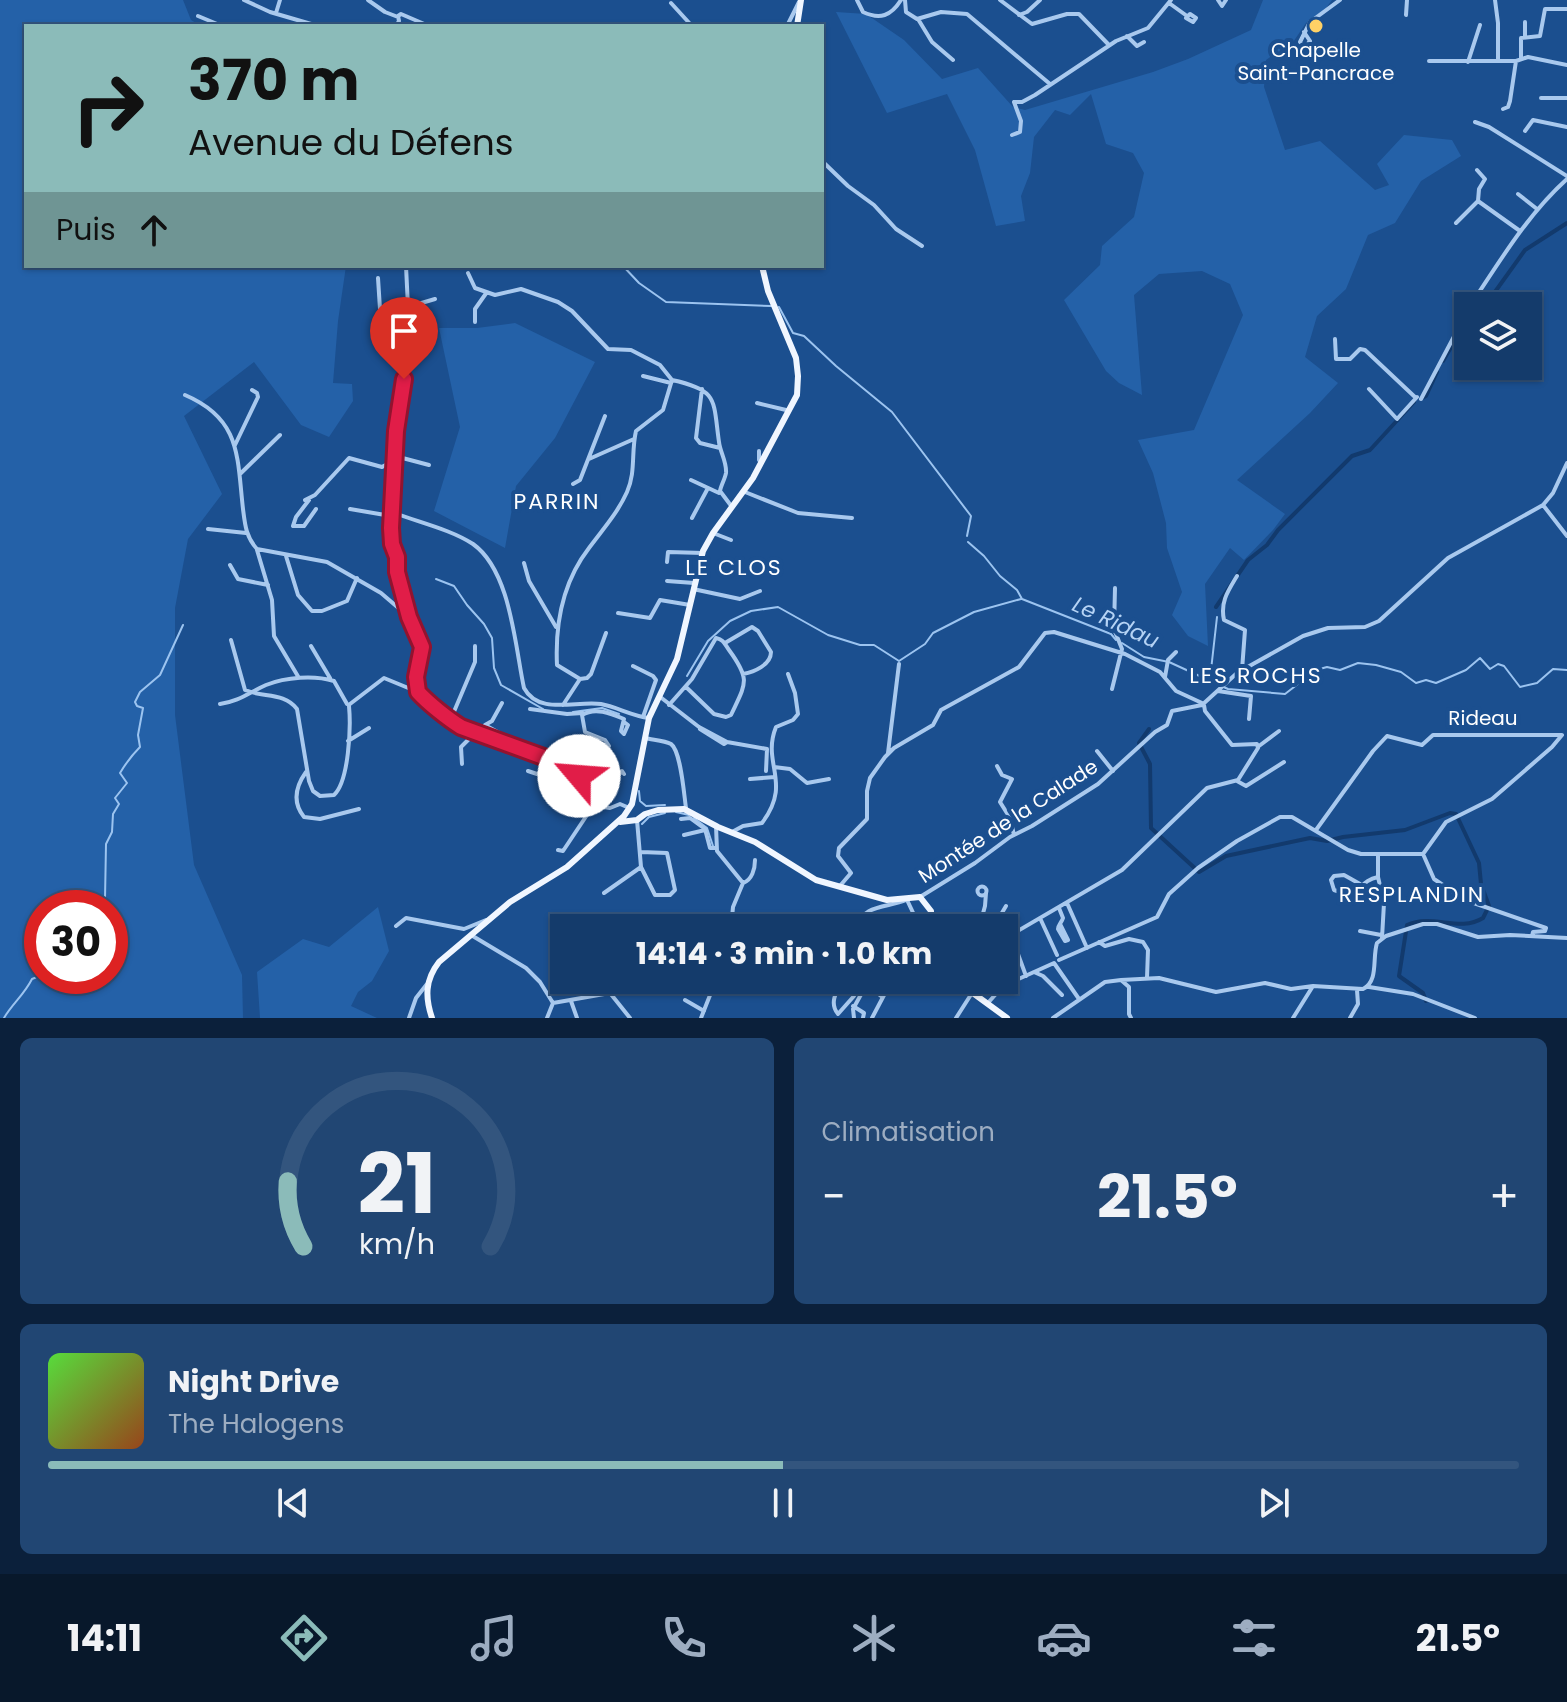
<!DOCTYPE html>
<html lang="fr">
<meta charset="utf-8">
<style>
:root{--surface:#143b6b;--page:#214673;--text:#f1f3f6;--muted:#9dadc1;--line:#33557e;--accent:#8bbbb9}
body{margin:0;font-family:Poppins,sans-serif;background:var(--page);color:var(--text);height:100vh;display:flex;flex-direction:column;font-size:30px;white-space:nowrap}
*{box-sizing:border-box;margin:0}
p{font-size:26px;color:var(--muted)}
.icon{flex:none;width:44px;height:44px;fill:none;stroke:currentColor;stroke-width:2;stroke-linecap:round;stroke-linejoin:round}
.map{position:relative;height:1018px;overflow:hidden}
.sheet{display:flex;flex-direction:column;gap:20px;padding:20px;background:#0b203b;flex:1}
.sheet>*{flex:none}
.top-card{position:absolute;left:24px;top:24px;width:800px;height:244px;border-radius:0px;box-shadow:0 2px 6px #0004,0 0 0 2px var(--line);background:#8bbbb9;color:#111;overflow:hidden}
.controls{position:absolute;left:1454px;top:292px;display:grid;gap:16px}
.controls a{display:grid;place-items:center;width:88px;height:88px;border-radius:0px;background:var(--surface);box-shadow:0 2px 6px #0004,0 0 0 2px var(--line);font-size:40px}
.speed{position:absolute;left:24px;top:890px;display:flex;gap:16px;font-size:40px;font-weight:700;text-align:center}
.speed>*{display:grid;place-content:center;width:104px;height:104px;border-radius:50%;background:var(--surface);box-shadow:0 2px 6px #0004,0 0 0 2px var(--line);line-height:1}
.speed .limit{border:12px solid #d22;background:#fff;color:#111}
.pin{position:absolute;display:grid;place-items:center;width:68px;height:68px;color:#fff;margin:-82px -34px;border-radius:50% 50% 50% 0;rotate:-45deg;box-shadow:0 0 8px #0007}
.pin .icon{rotate:45deg}
.me{position:absolute;width:88px;margin:-44px;rotate:297deg;stroke-linejoin:round;filter:drop-shadow(0 0 6px #0008)}
.turn{display:flex;align-items:center;gap:28px;height:168px;padding:0 32px;font-size:36px}
.turn .icon{width:104px;height:104px;stroke-width:2.5}
.turn b{display:block;font-size:56px;line-height:68px}
.then{display:flex;align-items:center;height:76px;padding:0 32px;background:#0003;gap:16px;font-size:30px}
.big{font-size:60px;font-weight:700;line-height:1.1}
.sheet .widget{flex:1;display:flex;flex-direction:column;justify-content:center;gap:12px;min-width:0;padding:0 28px;border-radius:12px;background:var(--page)}
.sheet .dial{align-items:center;gap:0}
.dial svg{height:208px;overflow:visible;fill:none;stroke:var(--line);stroke-width:7;stroke-linecap:round;text-anchor:middle}
.dial text{fill:var(--text);stroke:none}
.song{display:flex;align-items:center;gap:24px}
.cover{width:96px;height:96px;border-radius:12px;background:linear-gradient(135deg,hsl(110 70% 55%),hsl(20 70% 35%))}
.played{height:8px;border-radius:4px;background:linear-gradient(90deg,var(--accent) 50%,var(--line) 50%)}
.keys{display:flex;justify-content:space-around;direction:ltr}
.heat{display:flex;justify-content:space-between;align-items:center;font-size:44px;direction:ltr}
.sheet .tiles{flex:1;display:grid;gap:20px;grid-template-columns:1fr 1fr}
.widget:last-child{grid-column:span 2}
.trip{position:absolute;left:550px;top:914px;width:468px;height:80px;border-radius:0px;background:var(--surface);box-shadow:0 2px 6px #0004,0 0 0 2px var(--line);font-weight:700;line-height:80px;text-align:center}
.tabs{display:flex;height:128px;justify-content:space-around;align-items:center;background:#08182b;color:var(--muted)}
.tabs .icon{width:56px;height:56px}
.tabs .selected{color:var(--accent)}
.tabs b{font-size:36px;color:var(--text)}
.map>svg:first-child{display:block}
.green{fill:#2461a8;fill-rule:evenodd}
.lines{fill:none;stroke-linecap:round;stroke-linejoin:round}
.stream{stroke:#9cc4f0;stroke-width:2}
.canal{stroke:#123a6d;stroke-width:4}
.minor{stroke:#a9c9ee;stroke-width:4}
.major{stroke:#f0f6ff;stroke-width:6}
.route-casing{stroke:#92132f;stroke-width:20}
.route{stroke:#e11d48;stroke-width:14}
.poi-dot{fill:#ffd166;stroke:#1b4f8f;stroke-width:3}
.labels{text-anchor:middle;stroke-width:8;stroke-linejoin:round;paint-order:stroke}
.poi-label{font-size:20px;fill:#fff;stroke:#1b4f8f}
.street-label{font-size:20px;fill:#fff;stroke:#1b4f8f}
.neighbourhood-label{font-size:22px;letter-spacing:2px;fill:#fff;stroke:#1b4f8f}
.water-label{font-size:22px;font-style:italic;fill:#b5d3f5;stroke:#1b4f8f}
</style>
<div class="map">
<svg width="1567" height="1018" viewBox="0 0 1567 1018">
<rect width="100%" height="100%" fill="#1b4f8f"/>
<path class="green" d="M0 0H183L191 20 201 26H26V266H346L338 321 333 383 352 384 353 401 329 437 301 425 254 362 184 416 222 494 188 539 175 608V715L194 865 242 975 243 1018H0ZM42 908H110V976H42Z
M1263 0H1332L1326 8 1306 23 1285 54 1273 55 1266 60 1264 87 1285 150 1320 141 1375 190 1389 185 1377 164 1404 135 1452 140 1461 156 1421 181 1395 223 1368 235 1346 289 1317 316 1305 357 1338 383 1310 413 1237 480 1285 514 1273 530 1244 560 1230 548 1205 584 1208 646 1188 636 1172 615 1182 592 1167 548 1166 523 1153 473 1138 440 1194 430 1243 315 1230 284 1202 271 1159 274 1134 295 1142 395 1119 383 1106 371 1064 300 1100 265 1102 246 1134 217 1144 173 1133 153 1106 144 1091 94 1070 115 1055 110 1034 137 1030 173 1021 196 1025 221 996 226 975 150 947 94 887 113 836 12 866 14 904 40 942 79 978 68 1013 107 1025 110 1153 72 1188 59 1251 30Z
M515 323 595 362 555 438 516 486 505 548 434 511 460 427 439 328H477Z
M378 907 389 951 372 981 358 992 351 1006 377 1018H260L257 972 303 939 329 947Z"/>
<g class="lines">
<path class="stream" d="M623 266 639 283 666 302 771 306
M779 307 793 333 804 336 836 366 892 412 971 516 967 536
M968 542 984 556 1000 576 1017 590 1022 599 1111 634 1116 640
M436 579 454 586 467 605 484 624 492 638 494 668 501 685 543 709
M1122 643 1144 657 1169 662 1228 689 1285 694 1316 670 1327 667 1340 670 1358 663 1376 665 1401 672 1416 683 1426 680 1436 683 1466 670 1480 658 1490 669 1498 664 1504 666 1520 687 1537 683 1553 669 1567 670
M687 676 708 641 730 621 751 611 778 607 828 635 860 645H874L899 661 925 644 933 633 974 612 1021 599
M1210 679 1217 617
M573 712 602 708 619 714
M639 791 640 801 646 806 665 805
M676 812 689 815
M694 818 707 828 713 846
M642 824 649 817 665 813
M98 908 105 899 106 844 112 832 113 814 119 804 115 798 127 783 120 773C126 763 132 755 140 747L138 735 143 708 137 706 135 702 140 692 160 675 183 625
M729 926 730 915
M708 994 714 980
M4 1018C12 1004 24 995 32 979L42 975"/>
<path class="canal" d="M1478 306 1492 296 1525 250 1567 223
M1443 361 1468 318
M1422 398 1426 396 1437 372
M1216 607 1248 560 1267 545 1278 530 1352 456 1370 450 1414 402
M1149 729 1139 743 1150 764 1151 828 1199 872 1226 856 1310 838 1327 841 1343 837 1405 830 1450 813 1456 814 1479 863 1481 884 1489 906 1483 918C1459 933 1433 913 1407 925L1399 976 1423 993 1426 1001"/>
<path class="minor" d="M244 0 270 12 318 26
M368 0 385 12 398 17
M857 0 863 12C880 20 891 16 901 0
M905 0 906 12 917 19 941 12 967 14 1050 84
M1000 0 1032 24 1067 14H1079L1109 45
M1218 0 1222 6 1226 0
M1495 0 1498 23V61
M671 3 692 26
M1169 3 1187 16
M276 13 280 0
M1190 14 1196 18 1193 22 1186 18Z
M1019 15 1027 12 1040 0
M1406 15 1407 0
M198 16 222 26
M918 19 932 42 953 60
M396 26 399 21 398 16 401 14 429 26
M787 26 799 2
M1127 36 1137 46 1144 42
M1525 36V22
M1303 49 1310 41 1304 32
M1308 55 1300 42 1310 22 1340 0
M1521 59V38L1540 36 1545 9H1567
M1429 61H1516L1528 57 1567 65
M1468 62 1480 25
M1541 98H1567
M1503 109 1508 107 1510 101 1516 61
M1475 122 1489 127 1567 176
M1525 131 1533 120 1567 127
M1012 135 1020 132 1021 121 1014 102H1022L1035 95 1116 41 1148 28 1171 0
M822 161 848 186 874 205 896 229 922 246
M1477 170 1485 179 1479 189 1478 201
M1518 194 1537 209
M1456 223 1478 201 1520 231
M406 266 408 307 395 311 397 349 405 376 396 431 392 541 409 614
M468 273 475 288 495 295 521 289 558 302 572 311 608 349 631 350 660 365 672 380
M378 278 380 309 384 312 395 311
M1470 306C1500 261 1527 215 1567 179
M408 307 435 299
M475 322V309L487 292
M1335 339 1336 359H1350L1360 349 1365 350 1416 398
M643 376 671 383
M672 380C719 390 713 400 719 442 720 452 727 462 726 473 725 479 721 485 720 491L732 507
M702 389 696 438 700 443 720 448
M1369 389 1397 419 1417 397
M185 395C241 419 237 456 243 509 245 525 246 537 257 549L327 562 381 593 409 617 419 639 422 653 416 677 420 694 436 705 447 718 466 729 571 768 603 807 610 808 620 804 627 807
M1421 399 1468 310
M757 403 786 410
M235 445 258 397 257 393 252 390
M759 451V460L762 462
M395 456 429 465
M589 459 634 439
M240 474 280 435
M691 480 719 493
M573 484 580 480 605 416
M745 492 798 513 852 518
M305 500 315 495 349 458 382 467 393 461
M309 500 296 517 293 526H304L316 509
M1543 505 1567 536
M350 509 391 516
M392 512C417 522 450 529 473 544 511 571 515 647 524 688 539 716 577 700 601 704 617 707 632 716 649 718
M692 518 708 488
M208 529 246 533
M713 533 731 540
M257 550 272 600 274 636 299 678
M286 556 298 595 312 611H322L347 601 357 578
M667 562 668 552 703 553
M524 563 529 581 556 627
M230 565 238 579 268 585
M1237 576C1228 591 1220 602 1224 620L1245 630 1242 670
M667 581 694 583
M693 589 740 599 760 591
M618 613 650 618 660 600 690 605
M231 640 245 690C263 698 284 692 297 709L309 781 313 791 320 796 334 795C349 781 351 727 349 706
M725 643 752 627 758 631 771 652C771 665 754 672 743 674
M311 646 330 678
M633 666 653 676 656 680 643 717
M1165 677 1168 660 1176 652
M580 679 587 678 591 674 606 633
M1112 689 1122 649 1114 629 1115 588
M1218 691 1251 696 1249 719
M659 696 699 727 727 742 767 749 766 771
M502 703 492 721 485 725 501 734 503 741
M220 704C240 701 248 693 266 685 286 677 314 675 334 681L347 704
M350 704 384 678 418 692
M563 705 580 679 557 665C555 623 562 583 589 548 603 529 617 514 627 492 636 472 631 452 636 431L663 410 672 380
M669 705 692 679 716 638C724 640 724 643 729 650 751 680 746 683 731 715L726 717 714 714 686 687
M530 709 567 714 583 713
M461 727V722L453 714 475 662V646
M700 729 724 744 727 742
M645 738C652 740 664 740 671 744 681 751 684 795 686 808
M348 741 369 728
M1259 746 1279 731
M1097 751 1113 771
M888 753 899 664
M462 764 461 747 475 733
M997 766 1002 775 1012 779 1000 802 1010 818 1014 835
M774 767 790 769 807 783 829 779
M528 771 537 774 557 765
M306 772C296 786 292 802 304 817L320 819 359 809
M750 779 775 777
M1237 781 1246 786 1284 762
M586 787 609 746 605 740 585 732 582 715C595 707 610 713 624 719L621 731 624 734 628 725 624 722
M572 810 576 799 589 794
M681 819 690 818 705 829 710 848H716
M716 826 717 851 743 883
M732 832 743 826 762 823C793 782 761 764 776 727L793 720 798 714 795 693 788 674
M684 835 705 830
M558 850 563 851 595 803 622 771 624 774
M641 852 667 853 675 890 670 895H655L641 867
M1423 854 1434 879 1465 900 1546 928 1545 931 1533 932 1532 936
M1378 855V877L1384 903 1382 938
M1360 884 1344 875 1334 876 1331 880 1334 890 1349 895C1361 891 1362 880 1378 877
M977.5 891a4.5 4.5 0 1 1 9 0a4.5 4.5 0 1 1-9 0Z
M839 887 851 873 838 856 839 848 867 819V791L870 778 885 757 894 748 933 725 941 710 1019 667 1045 633 1054 632 1125 654 1160 672 1176 691 1202 703
M604 893 641 867 637 820
M920 897 975 863 1010 837 1032 826 1098 784 1155 732 1167 725 1172 711 1202 705 1237 673 1303 636 1328 628 1365 627 1379 621 1448 558 1543 505 1553 493 1567 463
M908 902 916 919V928
M1067 903 1087 948
M1059 908 1063 918C1062 922 1058 925 1058 929L1065 941 1068 940 1060 924
M915 916 924 914
M1040 918 1057 955
M866 919 872 926
M396 926 406 918 464 929 486 920
M731 928 733 907 743 883C752 880 755 869 755 860
M857 928C862 904 888 908 906 900
M871 928 879 921 886 928
M979 928 985 906 986 893
M993 928 1006 906
M1360 931 1381 935
M471 935 526 968 540 982 553 1003 610 993 623 980
M1011 935 1026 976
M1004 939 1122 870 1207 788 1238 780 1258 748 1257 744 1232 745 1205 711 1204 705
M1099 942 1105 946 1129 939 1143 942 1148 950 1147 978
M1004 957 1017 950
M1059 960 1157 917 1169 894 1198 868 1237 841 1280 817H1292L1348 850 1361 854H1423L1446 822 1492 799 1552 747 1562 735H1433L1422 745 1387 736 1373 751 1316 830
M1034 972 1043 976 1062 995
M734 980 771 989
M843 980C836 992 829 1003 838 1014L854 996 857 980
M861 980 881 996
M883 980 885 981
M1121 980 1129 987V1014L1131 1018
M1369 987 1413 994 1475 1018
M610 993 630 1018
M685 1000 704 1011
M571 1001 577 1018
M987 1004 1003 986 1054 963 1079 999
M853 1006 864 1013 863 1018
M409 1018 416 998 427 984
M547 1018 553 1003
M701 1018 716 980
M854 1018 853 1009 869 980
M872 1018 892 980
M956 1018 972 993
M1053 1018 1105 982 1121 980 1159 978 1216 992 1265 983 1291 989 1313 986 1363 989C1379 981 1372 958 1377 943L1386 936 1423 924H1437L1478 937 1510 935 1567 938
M1293 1018 1313 986
M1350 1018 1358 1004 1357 990"/>
<path class="major" d="M797 26 801 0
M620 822 637 820 645 814 658 810 684 809 718 827 755 842 816 880 887 900 920 897 931 911 930 928
M955 980 1007 1018
M432 1018C425 997 425 980 439 962L510 902 567 867 624 816 632 804 649 718 677 659 703 551 713 533 753 478 797 395 798 376 796 358 768 291 762 266"/>
</g>
<g class="lines">
<g class="route-casing">
<path id="route" d="M404 379 396 431 391 528 392 544 397 557V572L409 617 422 647 416 677 418 692C428 703 448 719 461 727L568 766 579 776"/>
</g>
<use href="#route" class="route"/>
</g>
<circle class="poi-dot" cx="1316" cy="26" r="8"/>
<g class="labels">
<g class="poi-label">
<text x="1316" y="57">Chapelle<tspan x="1316" dy="23">Saint-Pancrace</tspan></text>
</g>
<g class="street-label">
<text x="1483" y="725">Rideau</text>
<text transform="translate(1008 821) rotate(-33)" y="7">Montée de la Calade</text>
</g>
<g class="neighbourhood-label">
<text x="557" y="509">PARRIN</text>
<text x="734" y="575">LE CLOS</text>
<text x="1256" y="683">LES ROCHS</text>
<text x="1412" y="902">RESPLANDIN</text>
</g>
<g class="water-label">
<text transform="translate(1116 622) rotate(25)" y="8">Le Ridau</text>
</g>
</g>
</svg>
<div class="controls">
<a><svg class="icon" aria-label="layers" viewBox="0 0 24 24"><path d="M12 4l9 5-9 5-9-5zM3 14l9 5 9-5"/></svg></a>
</div>
<div class="speed"><div class="limit">30</div></div>
<div class="pin" style="left:404px;top:379px;background:#d93025"><svg class="icon" aria-label="arrive" viewBox="0 0 24 24"><path d="M6 21V4h12l-3 4 3 4H6"/></svg></div>
<svg class="me" style="left:579px;top:776px" viewBox="-20 -20 40 40"><circle r="19" fill="#fff"/><path d="M0-13L10 11 0 6-10 11z" fill="#e11d48"/></svg>
<div class="trip">14:14 · 3 min · 1.0 km</div>
<div class="top-card">
<div class="turn"><svg class="icon" aria-label="right" viewBox="0 0 24 24"><path d="M7 20v-9h11M14 6l5 5-5 5"/></svg><div><b>370 m</b>Avenue du Défens</div></div>
<div class="then">Puis<svg class="icon" aria-label="ahead" viewBox="0 0 24 24"><path d="M12 20V5M6 11l6-6 6 6"/></svg></div>
</div>
</div>
<section class="sheet">
<div class="tiles">
<div class="widget dial"><svg viewBox="0 0 100 80">
<path d="M14 69A42 42 0 1 1 86 69"/>
<path d="M14 69A42 42 0 0 1 8 44" stroke="#8bbbb9"/>
<text x="50" y="56" font-size="32" font-weight="700">21</text>
<text x="50" y="72" font-size="11">km/h</text>
</svg></div>
<div class="widget"><p>Climatisation</p>
<div class="heat"><a>−</a><b class="big">21.5°</b><a>+</a></div>
</div>
<div class="widget">
<div class="song"><i class="cover"></i><div><b>Night Drive</b><p>The Halogens</p></div></div>
<div class="played"></div>
<div class="keys"><svg class="icon" aria-label="previous" viewBox="0 0 24 24"><path d="M18 5L8 12l10 7zM5 5v14"/></svg><svg class="icon" aria-label="pause" viewBox="0 0 24 24"><path d="M8 5v14M16 5v14"/></svg><svg class="icon" aria-label="next" viewBox="0 0 24 24"><path d="M6 5l10 7-10 7zM19 5v14"/></svg></div>
</div>
</div>
</section>
<nav class="tabs">
<b>14:11</b>
<svg class="icon selected" aria-label="directions" viewBox="0 0 24 24"><path d="M12 3l9 9-9 9-9-9zM9 14v-3h6M13 9l2 2-2 2"/></svg>
<svg class="icon" aria-label="music" viewBox="0 0 24 24"><path d="M9 18V5l10-2v13"/><circle cx="6" cy="18" r="3"/><circle cx="16" cy="16" r="3"/></svg>
<svg class="icon" aria-label="phone" viewBox="0 0 24 24"><path d="M5 4h4l2 5-3 2q2 4 5 5l2-3 5 2v4C11 20 4 13 5 4z"/></svg>
<svg class="icon" aria-label="climate" viewBox="0 0 24 24"><path d="M12 3v18M4 7l16 10M4 17L20 7"/></svg>
<svg class="icon" aria-label="car" viewBox="0 0 24 24"><path d="M5 17H2v-5l4-1 3-4h7l3 4 3 1v5h-3M9 17h6M6 11h13"/><circle cx="7" cy="17" r="2"/><circle cx="17" cy="17" r="2"/></svg>
<svg class="icon" aria-label="filters" viewBox="0 0 24 24"><path d="M4 7h16M4 17h16"/><circle cx="9" cy="7" r="2"/><circle cx="15" cy="17" r="2"/></svg>
<b>21.5°</b>
</nav>
